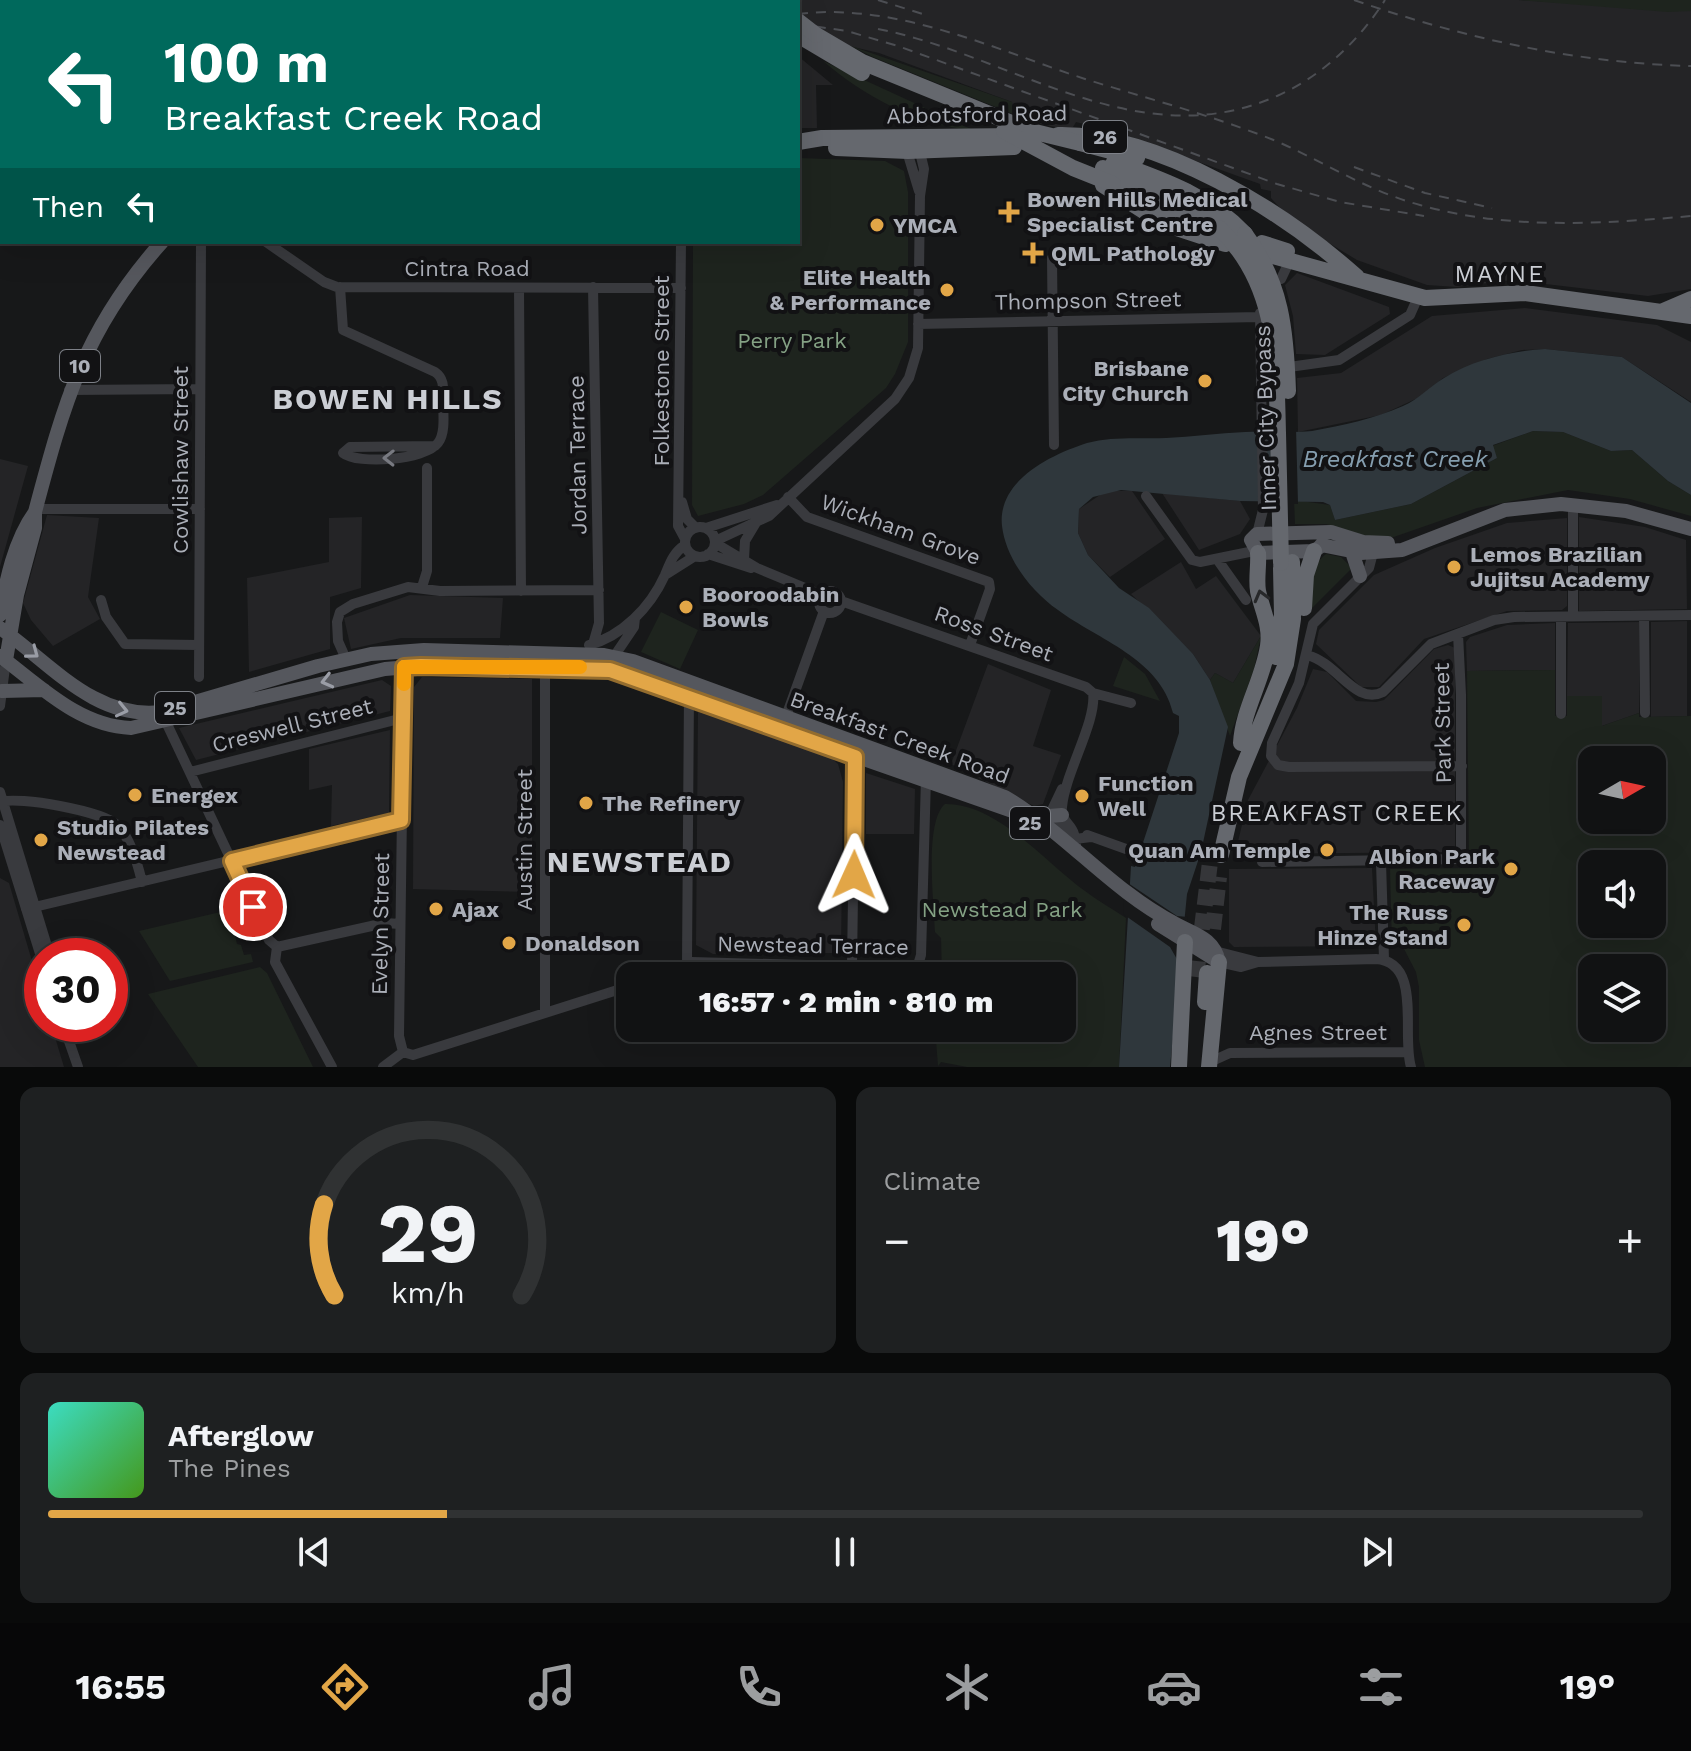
<!DOCTYPE html>
<meta charset="utf-8">
<style>
:root{--surface:#111213;--page:#1e2021;--text:#f1f3f6;--muted:#9c9ea0;--line:#303233;--accent:#e2a647}
body{margin:0;font-family:"Work Sans",sans-serif;background:var(--page);color:var(--text);height:100vh;display:flex;flex-direction:column;font-size:30px;white-space:nowrap}
*{box-sizing:border-box;margin:0}
p{font-size:26px;color:var(--muted)}
.icon{flex:none;width:44px;height:44px;fill:none;stroke:currentColor;stroke-width:2;stroke-linecap:round;stroke-linejoin:round}
.map{position:relative;height:1067px;overflow:hidden}
.sheet{display:flex;flex-direction:column;gap:20px;padding:20px;background:#090a0a;flex:1}
.sheet>*{flex:none}
.hud{position:absolute;left:0px;top:0px;width:800px;height:244px;box-shadow:0 8px 32px #0002,0 0 0 2px var(--line);background:#00695c;color:#fff;overflow:hidden}
.needle{width:52px;rotate:81deg}
.buttons{position:absolute;left:1578px;top:746px;display:grid;gap:16px}
.buttons a{display:grid;place-items:center;width:88px;height:88px;border-radius:16px;background:var(--surface);box-shadow:0 8px 32px #0002,0 0 0 2px var(--line);font-size:40px}
.speed{position:absolute;left:24px;top:938px;display:flex;gap:16px;font-size:40px;font-weight:700;text-align:center}
.speed>*{display:grid;place-content:center;width:104px;height:104px;border-radius:50%;background:var(--surface);box-shadow:0 8px 32px #0002,0 0 0 2px var(--line);line-height:1}
.speed .limit{border:12px solid #d22;background:#fff;color:#111}
.pin{position:absolute;display:grid;place-items:center;width:68px;height:68px;color:#fff;margin:-34px;border:4px solid #fff;border-radius:50%;box-shadow:0 2px 8px #0007}
.me{position:absolute;width:88px;margin:-44px;rotate:1deg;stroke-linejoin:round;filter:drop-shadow(0 0 6px #0008)}
.turn{display:flex;align-items:center;gap:28px;height:168px;padding:0 32px;font-size:36px}
.turn .icon{width:104px;height:104px;stroke-width:2.5}
.turn b{display:block;font-size:56px;line-height:68px}
.then{display:flex;align-items:center;height:76px;padding:0 32px;background:#0003;gap:16px;font-size:30px}
.big{font-size:60px;font-weight:800;line-height:1.1}
.sheet .tile{flex:1;display:flex;flex-direction:column;justify-content:center;gap:12px;min-width:0;padding:0 28px;border-radius:16px;background:var(--page)}
.sheet .dial{align-items:center;gap:0}
.dial svg{height:208px;overflow:visible;fill:none;stroke:var(--line);stroke-width:7;stroke-linecap:round;text-anchor:middle}
.dial text{fill:var(--text);stroke:none}
.song{display:flex;align-items:center;gap:24px}
.cover{width:96px;height:96px;border-radius:12px;background:linear-gradient(135deg,hsl(170 70% 55%),hsl(100 70% 35%))}
.played{height:8px;border-radius:4px;background:linear-gradient(90deg,var(--accent) 25%,var(--line) 25%)}
.keys{display:flex;justify-content:space-around;direction:ltr}
.heat{display:flex;justify-content:space-between;align-items:center;font-size:44px;direction:ltr}
.sheet .tiles{flex:1;display:grid;gap:20px;grid-template-columns:1fr 1fr}
.tile:last-child{grid-column:span 2}
.trip{position:absolute;left:616px;top:962px;width:460px;height:80px;border-radius:16px;background:var(--surface);box-shadow:0 8px 32px #0002,0 0 0 2px var(--line);font-weight:800;line-height:80px;text-align:center}
.tab-bar{display:flex;height:128px;justify-content:space-around;align-items:center;background:#070708;color:var(--muted)}
.tab-bar .icon{width:56px;height:56px}
.tab-bar .on{color:var(--accent)}
.tab-bar b{font-size:36px;color:var(--text)}
.map>svg:first-child{display:block}
.built{fill:#242426}
.green{fill:#1e241e;fill-rule:evenodd}
.water{fill:#2f373c}
.pier{fill:#171819}
.lines{fill:none;stroke-linecap:round;stroke-linejoin:round}
.highway-tunnel{stroke:#353639;stroke-width:16;stroke-dasharray:16 8;stroke-linecap:butt}
.minor{stroke:#393a3e;stroke-width:10}
.major{stroke:#55575d;stroke-width:14}
.highway{stroke:#65686e;stroke-width:16}
.rail{stroke:#4c4e53;stroke-width:2;stroke-dasharray:10 8;stroke-linecap:butt}
.highway-bridge{stroke:#65686e;stroke-width:16}
.oneway{stroke:#787a81}
.oneway2{stroke:#27282a}
.oneway3{stroke:#9a9da6}
.route-casing{stroke:#936c2e;stroke-width:20}
.route{stroke:#e2a647;stroke-width:14}
.slow{stroke:#f59e0b;stroke-width:14}
.poi-dot{fill:#e2a647;stroke:#121214;stroke-width:3}
.labels{text-anchor:middle;stroke-width:8;stroke-linejoin:round;paint-order:stroke}
.shield{fill:#121214;stroke:#7d8087;stroke-width:2}
.shield-label{font-size:20px;font-weight:bold;fill:#abafb8}
.street-label{font-size:22px;fill:#abafb8;stroke:#121214}
.poi-label{font-size:22px;font-weight:bold;fill:#abafb8;stroke:#121214;text-anchor:start}
.park-label{font-size:22px;fill:#84a184;stroke:#121214}
.neighbourhood-label{font-size:24px;letter-spacing:2px;fill:#cbced4;stroke:#121214}
.water-label{font-size:24px;font-style:italic;fill:#859eaf;stroke:#121214}
.district-label{font-size:30px;font-weight:bold;letter-spacing:2px;fill:#cbced4;stroke:#121214}
</style>
<div class="map">
<svg width="1691" height="1067" viewBox="0 0 1691 1067">
<rect width="100%" height="100%" fill="#171819"/>
<path class="built" d="M433 0H1519L1691 11V289L1648 296 1511 280 1457 287 1427 285 1357 260 1314 234 1279 207 1271 198V191L1261 189 1260 184 1118 133 1076 122 1073 127H1055L1033 122 1013 114 1012 102 879 53 798 34V2Z
M798 56 833 85H816L817 128H798Z
M1297 273 1389 307 1390 314 1325 355 1296 354 1293 316 1285 285Z
M1525 308 1657 325 1691 342V402L1622 357 1545 349 1522 350 1487 359 1443 378 1422 396 1381 415 1298 432 1297 378 1341 373 1432 316Z
M0 459 28 466 0 567Z
M1106 491H1132L1165 539 1110 577 1088 555 1078 533 1079 509Z
M1162 493 1240 501 1250 519 1240 534 1199 550Z
M47 515 99 518 88 597 100 619 53 646 31 620 23 603Z
M362 517 361 588 330 597V649L249 672 247 578 329 562V518Z
M1579 517 1645 527 1686 540 1687 609 1579 611Z
M1567 518V606L1562 610 1507 611 1424 639 1379 687H1361L1316 644 1319 630 1374 575 1435 548 1507 523Z
M1181 562 1196 589 1216 576 1261 636 1233 683 1215 673 1210 680 1193 654 1131 594Z
M410 595 503 598 500 638H401L351 649 344 618Z
M1687 621V716L1651 717V622Z
M1639 622V713L1602 726V696H1567L1568 623Z
M1555 623V670L1467 671 1466 642 1470 637 1507 625Z
M1448 645 1455 648V852L1235 854 1248 800 1297 708 1313 669 1327 672 1356 701 1376 702 1384 700 1434 649Z
M988 664 1051 690 1033 746 1061 755 1043 804 1034 806 951 764Z
M422 677 532 679V892L413 889 414 687Z
M382 680 391 686 390 711 196 760 179 728Z
M698 712 827 754 838 764 843 782 841 953 713 954 696 945Z
M390 730 389 813 331 826 332 785 309 790V749Z
M866 773 915 789 914 834H866Z
M1372 868 1376 946 1234 947 1229 942V869Z
M0 878 9 883 42 995V1024H51L64 1067H0Z"/>
<path class="green" d="M1519 0H1691V11L1668 12Z
M851 46 1012 102 1013 114 873 57Z
M823 61 973 130C921 127 862 95 823 61Z
M798 158 885 161 904 171 908 192V342L895 374 886 388 763 495 744 504 698 516 692 505 693 242H798Z
M1533 431 1563 432 1611 451 1632 450 1668 481 1691 495V516L1630 499 1568 490 1477 508 1388 539 1369 537 1326 524H1295L1294 500 1330 505 1335 520 1411 504 1497 458 1492 446Z
M1326 554 1341 557 1352 568 1309 611C1310 591 1309 567 1326 554Z
M661 612 698 630 680 669 641 652Z
M1261 636 1254 669 1230 736 1210 680 1215 673 1233 683Z
M1124 657 1145 674 1160 701 1113 686Z
M1555 670V716H1567V696H1602V726L1639 713V717L1691 716V1067H1425L1419 1040V987L1416 972 1403 947H1392L1390 869 1469 868 1467 671ZM1592 760H1652V820H1592ZM1592 864H1652V924H1592ZM1592 968H1652V1028H1592Z
M945 804C997 803 1046 863 1085 891 1098 901 1113 909 1126 918L1119 1067H967L941 1062 938 1066 935 1028H1062V976H942L941 938 935 932C934 903 924 822 945 804Z
M229 910 237 944 241 945 244 955 251 954 253 962 170 981 139 931Z
M260 967 267 973 313 1067H198L148 994Z"/>
<path class="water" d="M1545 349 1622 357 1691 403V495L1668 481 1632 450 1611 451 1563 432 1533 431 1493 445 1497 458 1411 504 1335 520 1330 505 1323 502 1240 501 1121 490 1093 497 1079 509 1078 533 1088 555 1119 588 1149 608 1193 654 1210 680 1228 727 1201 852 1187 894 1170 1067H1119L1131 866 1135 867 1179 733V716L1173 713C1160 658 1098 640 1058 610 1031 591 1006 559 1002 526 997 481 1050 455 1087 443 1112 436 1140 439 1166 438 1192 437 1218 433 1245 432 1267 431 1290 433 1312 431 1343 425 1374 419 1403 406 1419 399 1429 387 1444 378 1473 360 1511 351 1545 349Z"/>
<path class="pier" d="M1270 428H1296L1298 504H1272Z
M1125 881 1177 916 1188 917 1185 942 1178 961 1170 947 1123 914Z"/>
<g class="lines">
<path class="highway-tunnel" d="M1213 929 1219 877
M1196 977 1211 854"/>
<path class="minor" d="M140 0V2
M906 148 919 191
M266 242 324 282 337 287 681 288
M681 242 678 526 685 539
M1052 258 1054 445
M1281 279 1290 260
M340 287 343 330 435 372C445 379 443 389 443 400 443 413 446 433 438 443 425 460 358 465 343 453L350 447 435 446
M519 288 521 591
M918 324 1259 317
M1282 368 1339 360 1410 315 1418 297
M69 390 200 389
M1146 496 1192 560 1200 562 1254 551
M788 497 807 517 989 582 990 589 970 645
M682 502 687 519 696 528
M36 509H200
M685 542a15 15 0 1 1 30 0a15 15 0 1 1-30 0Z
M706 528 777 505
M1257 534 1263 510 1260 313
M715 541 769 516 895 399 909 378 918 348 920 196 924 169 919 148
M715 543 757 568 822 595
M1374 549 1369 568 1313 624 1299 683 1272 743 1271 756 1278 765 1289 767 1462 766
M708 554 751 568
M1217 559 1246 600
M744 560 745 541 757 521
M665 575 695 556
M422 587 427 571V468
M819 602a11 11 0 1 1 22 0a11 11 0 1 1-22 0Z
M101 600 106 617 125 644 199 645
M841 601 1086 687 1093 693 1131 703
M1573 616V504
M1644 616 1645 713
M1561 617V714
M593 644 599 623 593 287
M589 645C622 636 650 608 665 575 670 563 673 553 685 545
M1307 655C1338 663 1355 706 1383 692L1431 644 1494 620 1514 617 1691 615
M346 659 338 641 337 622 340 612 353 604 408 587 440 591 599 590
M611 661 634 627 635 618
M199 677 201 242
M0 706 6 660
M166 722 269 940 277 947
M784 722 824 611
M190 772 403 718
M1062 789 1052 810 1057 825 1075 839 1091 837
M0 792 50 956
M0 802C19 796 102 811 117 825 130 837 138 865 142 882
M0 825 42 960
M1087 835 1126 849
M1077 853C1076 847 1076 840 1074 834 1071 823 1060 821 1062 807 1065 773 1097 721 1093 693
M1262 862 1461 859V695L1458 634
M1381 862 1384 959
M26 909 401 820
M277 947 275 962 332 1067
M277 947 385 923 400 924
M1215 951 1258 962 1376 959C1423 962 1401 1035 1411 1067
M687 962 689 693
M1219 962 1241 967 1258 962
M852 965 855 757
M660 976 692 962 917 968 921 955 926 778
M545 1013V667
M63 1024 78 1067
M403 1052 399 1036 404 663
M403 1052 413 1055 630 986
M1210 1062 1230 1053 1407 1052
M383 1067 403 1052"/>
<path class="major" d="M204 2V0
M1321 545 1361 553 1402 550 1505 510 1561 504 1626 511 1691 529
M1321 546 1314 551 1258 553 1251 540 1257 534 1331 532 1363 542 1388 543
M1352 552 1360 576
M0 615C6 581 14 541 35 512
M0 628C50 663 95 720 161 712L318 666 371 654 424 650 604 655 633 661 1005 797C1066 833 1111 890 1174 923 1193 934 1214 937 1219 962
M0 656C40 686 79 726 131 728L385 669 421 666 610 670 1012 811
M6 660 17 595 35 528V512C64 403 84 329 162 242
M2 691 44 690
M1036 817 1062 815
M1158 924 1219 962"/>
<path class="highway" d="M745 0 748 2
M767 0 770 2
M798 35 862 73
M816 35 862 62 1031 131
M0 124H2
M1058 135C1159 133 1283 211 1357 277
M798 142 822 138 1019 136
M1080 143 1137 158
M836 148 908 151 1014 147
M1114 162C1164 180 1208 195 1245 234
M1103 168 1173 197 1219 228
M1113 184 1180 219
M1103 185 1164 224 1225 244
M1262 243 1287 251
M1269 255 1425 298 1525 293 1691 316
M1663 311 1691 299
M1304 608 1306 575 1314 551
M1276 657 1282 615 1281 568
M1241 743C1243 709 1263 680 1268 646 1271 625 1262 610 1258 591 1256 579 1259 565 1258 553
M1221 855 1239 777 1286 664 1293 619 1292 562
M1205 1002 1207 973
M1179 1067 1185 942
M1209 1067 1219 962"/>
<path class="rail" d="M878 0 929 16
M1354 0C1463 38 1575 63 1691 66
M644 2 646 0
M783 2 802 0
M798 14C896 2 994 49 1085 79 1149 99 1214 116 1276 141 1324 162 1368 191 1420 205 1508 230 1601 224 1691 216
M798 24 847 31 898 46 1277 184 1340 202 1424 216
M878 29C1012 55 1137 158 1277 96 1322 76 1358 42 1385 0
M1354 167 1425 193 1492 208
M0 173H2"/>
<path class="highway-bridge" d="M798 21 816 35
M1004 131 1073 168 1113 184
M1031 131 1080 143
M1219 228C1278 284 1276 358 1278 433 1279 477 1280 520 1281 563
M1245 234C1282 283 1286 332 1288 391"/>
</g>
<defs><path id="oneway-chevron" d="M-2-3.5L2.5 0L-2 3.5" fill="none" stroke-width="1.6" stroke-linecap="round" stroke-linejoin="round" transform="scale(2)"/></defs>
<use class="oneway" href="#oneway-chevron" transform="translate(389 458) rotate(-179)"/>
<use class="oneway2" href="#oneway-chevron" transform="translate(1261 596) rotate(-105)"/>
<g class="oneway3">
<use href="#oneway-chevron" transform="translate(33 653) rotate(37)"/>
<use href="#oneway-chevron" transform="translate(327 681) rotate(166)"/>
<use href="#oneway-chevron" transform="translate(122 710) rotate(13)"/>
</g>
<g class="lines">
<g class="route-casing">
<path id="route" d="M253 907 232 861 401 820 404 667 421 666 610 670 855 757 854 875"/>
</g>
<use href="#route" class="route"/>
<path class="slow" d="M404 684V667H580"/>
</g>
<g class="poi-dot">
<path d="M1005 200h8v8h8v8h-8v8h-8v-8h-8v-8h8z"/>
<circle cx="877" cy="225" r="8"/>
<path d="M1029 241h8v8h8v8h-8v8h-8v-8h-8v-8h8z"/>
<circle cx="947" cy="290" r="8"/>
<circle cx="1205" cy="381" r="8"/>
<circle cx="1454" cy="567" r="8"/>
<circle cx="686" cy="607" r="8"/>
<circle cx="135" cy="795" r="8"/>
<circle cx="1082" cy="796" r="8"/>
<circle cx="586" cy="803" r="8"/>
<circle cx="41" cy="840" r="8"/>
<circle cx="1327" cy="850" r="8"/>
<circle cx="1511" cy="869" r="8"/>
<circle cx="436" cy="909" r="8"/>
<circle cx="1464" cy="925" r="8"/>
<circle cx="509" cy="943" r="8"/>
</g>
<g class="labels">
<g class="shield">
<rect x="1083" y="121" width="44" height="32" rx="6"/>
<rect x="60" y="350" width="40" height="32" rx="6"/>
<rect x="155" y="692" width="40" height="32" rx="6"/>
<rect x="1010" y="807" width="40" height="32" rx="6"/>
</g>
<g class="shield-label">
<text x="1105" y="144">26</text>
<text x="80" y="373">10</text>
<text x="175" y="715">25</text>
<text x="1030" y="830">25</text>
</g>
<g class="street-label">
<text transform="translate(977 114) rotate(-1)" y="8">Abbotsford Road</text>
<text x="467" y="276">Cintra Road</text>
<text transform="translate(1088 300) rotate(-1)" y="8">Thompson Street</text>
<text transform="translate(661 371) rotate(-90)" y="8">Folkestone Street</text>
<text transform="translate(1265 418) rotate(-92)" y="8">Inner City Bypass</text>
<text transform="translate(577 455) rotate(-91)" y="8">Jordan Terrace</text>
<text transform="translate(180 460) rotate(-90)" y="8">Cowlishaw Street</text>
<text transform="translate(901 529) rotate(20)" y="8">Wickham Grove</text>
<text transform="translate(994 633) rotate(20)" y="8">Ross Street</text>
<text transform="translate(1442 723) rotate(-91)" y="8">Park Street</text>
<text transform="translate(292 725) rotate(-14)" y="8">Creswell Street</text>
<text transform="translate(900 737) rotate(20)" y="8">Breakfast Creek Road</text>
<text transform="translate(524 840) rotate(-90)" y="8">Austin Street</text>
<text transform="translate(380 924) rotate(-89)" y="8">Evelyn Street</text>
<text transform="translate(813 945) rotate(1)" y="8">Newstead Terrace</text>
<text x="1318" y="1040">Agnes Street</text>
</g>
<g class="poi-label">
<text x="1027" y="207">Bowen Hills Medical<tspan x="1027" dy="25">Specialist Centre</tspan></text>
<text x="893" y="233">YMCA</text>
<text x="1051" y="261">QML Pathology</text>
<text x="931" y="285" text-anchor="end">Elite Health<tspan x="931" dy="25">&amp; Performance</tspan></text>
<text x="1189" y="376" text-anchor="end">Brisbane<tspan x="1189" dy="25">City Church</tspan></text>
<text x="1470" y="562">Lemos Brazilian<tspan x="1470" dy="25">Jujitsu Academy</tspan></text>
<text x="702" y="602">Booroodabin<tspan x="702" dy="25">Bowls</tspan></text>
<text x="1098" y="791">Function<tspan x="1098" dy="25">Well</tspan></text>
<text x="151" y="803">Energex</text>
<text x="602" y="811">The Refinery</text>
<text x="57" y="835">Studio Pilates<tspan x="57" dy="25">Newstead</tspan></text>
<text x="1311" y="858" text-anchor="end">Quan Am Temple</text>
<text x="1495" y="864" text-anchor="end">Albion Park<tspan x="1495" dy="25">Raceway</tspan></text>
<text x="452" y="917">Ajax</text>
<text x="1448" y="920" text-anchor="end">The Russ<tspan x="1448" dy="25">Hinze Stand</tspan></text>
<text x="525" y="951">Donaldson</text>
</g>
<g class="park-label">
<text x="792" y="348">Perry Park</text>
<text x="1002" y="917">Newstead Park</text>
</g>
<g class="neighbourhood-label">
<text x="1500" y="282">MAYNE</text>
<text x="1337" y="821">BREAKFAST CREEK</text>
</g>
<g class="water-label">
<text x="1395" y="467">Breakfast Creek</text>
</g>
<g class="district-label">
<text x="388" y="409">BOWEN HILLS</text>
<text x="640" y="872">NEWSTEAD</text>
</g>
</g>
</svg>
<div class="buttons">
<a><svg class="needle" viewBox="-14 -14 28 28"><path d="M0-13l5 13h-10z" fill="#e53935"/><path d="M0 13l5-13h-10z" fill="#9c9ea0"/></svg></a>
<a><svg class="icon" aria-label="sound" viewBox="0 0 24 24"><path d="M4 9h4l5-4v14l-5-4H4zM17 9q2 3 0 6"/></svg></a>
<a><svg class="icon" aria-label="layers" viewBox="0 0 24 24"><path d="M12 4l9 5-9 5-9-5zM3 14l9 5 9-5"/></svg></a>
</div>
<div class="speed"><div class="limit">30</div></div>
<div class="pin" style="left:253px;top:907px;background:#d93025"><svg class="icon" aria-label="arrive" viewBox="0 0 24 24"><path d="M6 21V4h12l-3 4 3 4H6"/></svg></div>
<svg class="me" style="left:854px;top:875px" viewBox="-20 -20 40 40"><path d="M0-17L14 15 0 8-14 15z" fill="#e2a647" stroke="#fff" stroke-width="4"/></svg>
<div class="trip">16:57 · 2 min · 810 m</div>
<div class="hud">
<div class="turn"><svg class="icon" aria-label="left" viewBox="0 0 24 24"><path d="M17 20v-9H6M10 6l-5 5 5 5"/></svg><div><b>100 m</b>Breakfast Creek Road</div></div>
<div class="then">Then<svg class="icon" aria-label="left" viewBox="0 0 24 24"><path d="M17 20v-9H6M10 6l-5 5 5 5"/></svg></div>
</div>
</div>
<section class="sheet">
<div class="tiles">
<div class="tile dial"><svg viewBox="0 0 100 80">
<path d="M14 69A42 42 0 1 1 86 69"/>
<path d="M14 69A42 42 0 0 1 10 34" stroke="#e2a647"/>
<text x="50" y="56" font-size="32" font-weight="700">29</text>
<text x="50" y="72" font-size="11">km/h</text>
</svg></div>
<div class="tile"><p>Climate</p>
<div class="heat"><a>−</a><b class="big">19°</b><a>+</a></div>
</div>
<div class="tile">
<div class="song"><i class="cover"></i><div><b>Afterglow</b><p>The Pines</p></div></div>
<div class="played"></div>
<div class="keys"><svg class="icon" aria-label="previous" viewBox="0 0 24 24"><path d="M18 5L8 12l10 7zM5 5v14"/></svg><svg class="icon" aria-label="pause" viewBox="0 0 24 24"><path d="M8 5v14M16 5v14"/></svg><svg class="icon" aria-label="next" viewBox="0 0 24 24"><path d="M6 5l10 7-10 7zM19 5v14"/></svg></div>
</div>
</div>
</section>
<nav class="tab-bar">
<b>16:55</b>
<svg class="icon on" aria-label="directions" viewBox="0 0 24 24"><path d="M12 3l9 9-9 9-9-9zM9 14v-3h6M13 9l2 2-2 2"/></svg>
<svg class="icon" aria-label="music" viewBox="0 0 24 24"><path d="M9 18V5l10-2v13"/><circle cx="6" cy="18" r="3"/><circle cx="16" cy="16" r="3"/></svg>
<svg class="icon" aria-label="phone" viewBox="0 0 24 24"><path d="M5 4h4l2 5-3 2q2 4 5 5l2-3 5 2v4C11 20 4 13 5 4z"/></svg>
<svg class="icon" aria-label="climate" viewBox="0 0 24 24"><path d="M12 3v18M4 7l16 10M4 17L20 7"/></svg>
<svg class="icon" aria-label="car" viewBox="0 0 24 24"><path d="M5 17H2v-5l4-1 3-4h7l3 4 3 1v5h-3M9 17h6M6 11h13"/><circle cx="7" cy="17" r="2"/><circle cx="17" cy="17" r="2"/></svg>
<svg class="icon" aria-label="filters" viewBox="0 0 24 24"><path d="M4 7h16M4 17h16"/><circle cx="9" cy="7" r="2"/><circle cx="15" cy="17" r="2"/></svg>
<b>19°</b>
</nav>
